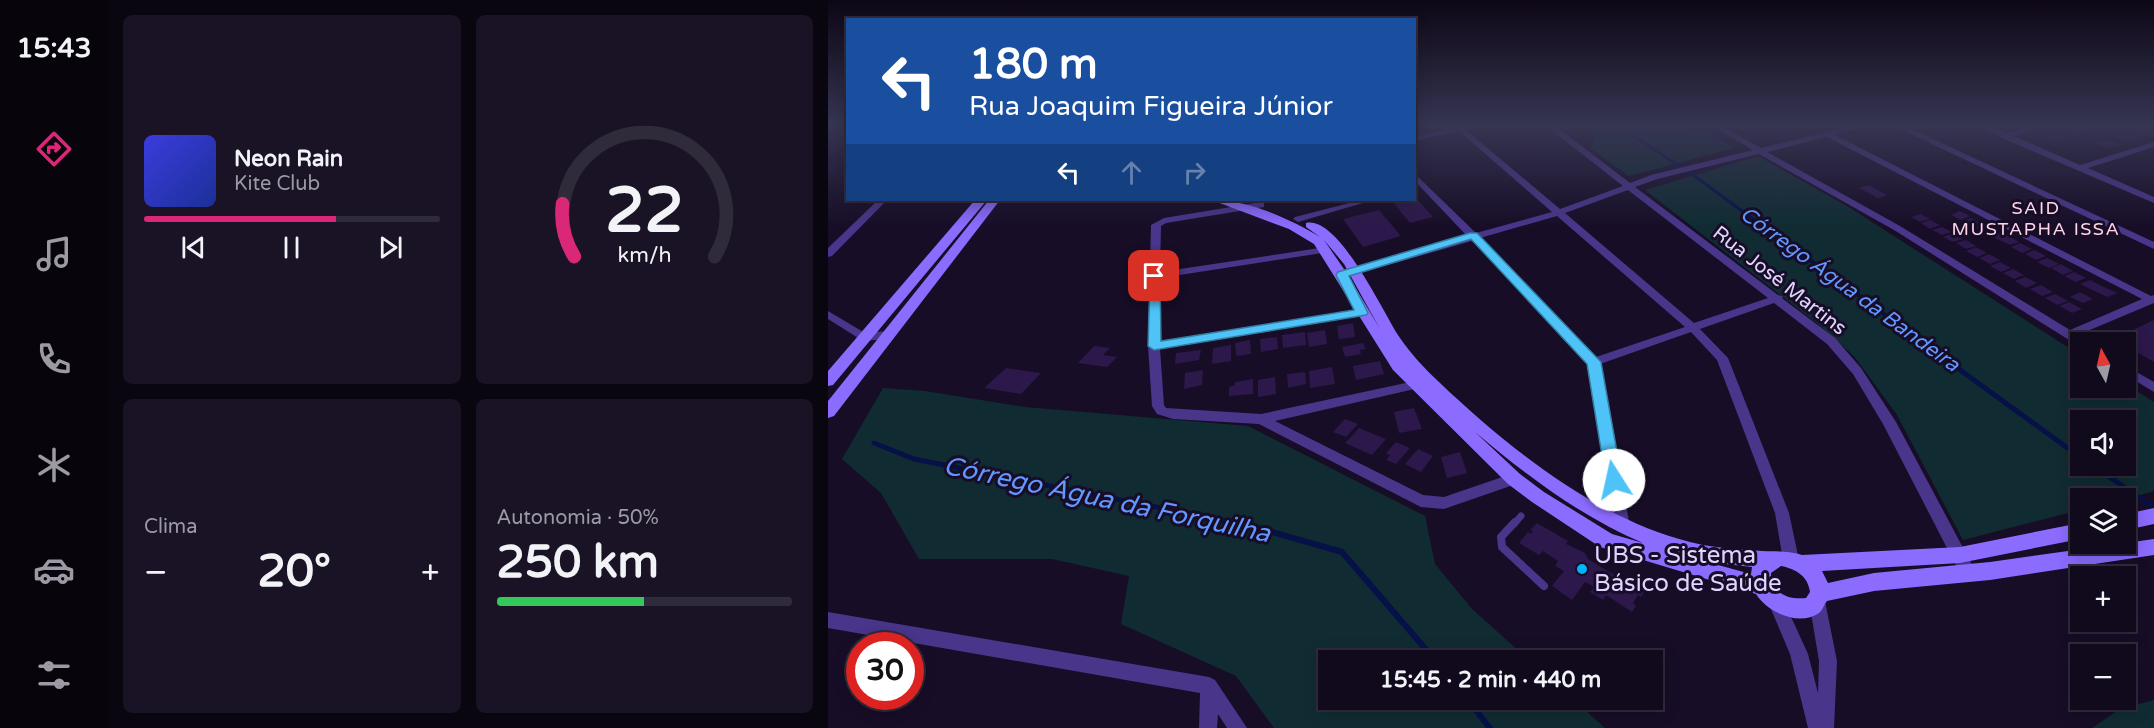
<!DOCTYPE html>
<html lang="pt">
<meta charset="utf-8">
<style>
:root{--surface:#110a1d;--page:#1a1326;--text:#f1f3f6;--muted:#9c9aa4;--line:#302b3b;--accent:#db2777}
body{margin:0;font-family:"Varela Round",sans-serif;background:var(--page);color:var(--text);height:100vh;display:flex;flex-direction:column;font-size:22px;white-space:nowrap}
*{box-sizing:border-box;margin:0}
p{font-size:20px;color:var(--muted)}
.icon{flex:none;width:33px;height:33px;fill:none;stroke:currentColor;stroke-width:2;stroke-linecap:round;stroke-linejoin:round}
.map{position:relative;flex:1;overflow:hidden}
.sheet{display:flex;flex-direction:column;gap:15px;padding:15px;background:#090610;width:720px}
.sheet>*{flex:none}
.guide{position:absolute;left:18px;top:18px;width:570px;height:183px;border-radius:0px;box-shadow:0 3px 15px #0003,0 0 0 2px var(--line);background:#1a4fa0;color:#fff;overflow:hidden}
.needle{width:39px;rotate:352deg}
.buttons{position:absolute;left:1242px;top:332px;display:grid;gap:12px}
.buttons a{display:grid;place-items:center;width:66px;height:66px;border-radius:0px;background:var(--surface);box-shadow:0 3px 15px #0003,0 0 0 2px var(--line);font-size:30px}
.speed{position:absolute;left:18px;top:632px;display:flex;gap:12px;font-size:30px;font-weight:700;text-align:center}
.speed>*{display:grid;place-content:center;width:78px;height:78px;border-radius:50%;background:var(--surface);box-shadow:0 3px 15px #0003,0 0 0 2px var(--line);line-height:1}
.speed .limit{border:9px solid #d22;background:#fff;color:#111}
.pin{position:absolute;display:grid;place-items:center;width:51px;height:51px;color:#fff;margin:-26px;border-radius:12px;box-shadow:0 3px 9px #0006}
.me{position:absolute;width:66px;margin:-33px;rotate:350deg;stroke-linejoin:round;filter:drop-shadow(0 0 4px #0008)}
.turn{display:flex;align-items:center;gap:21px;height:126px;padding:0 24px;font-size:27px}
.turn .icon{width:78px;height:78px;stroke-width:2.5}
.turn b{display:block;font-size:42px;line-height:51px}
.lanes{display:flex;align-items:center;height:57px;padding:0 24px;background:#0003;justify-content:center;gap:30px;direction:ltr}
.lanes .off{opacity:.35}
.big{font-size:45px;font-weight:700;line-height:1.1}
.sheet .card{flex:1;display:flex;flex-direction:column;justify-content:center;gap:9px;min-width:0;padding:0 21px;border-radius:9px;background:var(--page)}
.sheet .dial{align-items:center;gap:0}
.dial svg{height:156px;overflow:visible;fill:none;stroke:var(--line);stroke-width:7;stroke-linecap:round;text-anchor:middle}
.dial text{fill:var(--text);stroke:none}
.song{display:flex;align-items:center;gap:18px}
.cover{width:72px;height:72px;border-radius:9px;background:linear-gradient(135deg,hsl(240 70% 55%),hsl(230 70% 35%))}
.played{height:6px;border-radius:3px;background:linear-gradient(90deg,var(--accent) 65%,var(--line) 65%)}
.keys{display:flex;justify-content:space-around;direction:ltr}
.heat{display:flex;justify-content:space-between;align-items:center;font-size:33px;direction:ltr}
.charge{height:9px;border-radius:4px;background:linear-gradient(90deg,#34c759 50%,var(--line) 0)}
.sheet .tiles{flex:1;display:grid;gap:15px;grid-template-columns:repeat(2,1fr)}
.trip{position:absolute;left:490px;top:650px;width:345px;height:60px;border-radius:0px;background:var(--surface);box-shadow:0 3px 15px #0003,0 0 0 2px var(--line);font-weight:700;line-height:60px;text-align:center}
main{display:flex;flex:1;min-height:0}
.tab-bar{display:flex;flex-direction:column;width:108px;justify-content:space-around;align-items:center;background:#07040c;color:var(--muted)}
.tab-bar .icon{width:42px;height:42px}
.tab-bar .on{color:var(--accent)}
.tab-bar b{font-size:27px;color:var(--text)}
.map>svg:first-child{display:block}
.green{fill:#102c32;fill-rule:evenodd}
.lines{fill:none;stroke-linecap:round;stroke-linejoin:round}
.stream-far3{stroke:#061148;stroke-width:3}
.stream-far2{stroke:#061148;stroke-width:4}
.stream-far1{stroke:#061148;stroke-width:5}
.stream{stroke:#061148;stroke-width:6}
.building{fill:#2c184a}
.lane-far1{stroke:#49358a;stroke-width:7}
.lane{stroke:#49358a;stroke-width:8}
.street{fill:#49358a;fill-rule:evenodd}
.secondary{fill:#8c6bff;fill-rule:evenodd}
.route{fill:#4fc3f7;stroke:#337fa1;stroke-width:1.5}
.poi-dot{fill:#00b3ff;stroke:#170d27;stroke-width:2}
.labels{text-anchor:middle;stroke-width:6;stroke-linejoin:round;paint-order:stroke}
.far-neighbourhood-label{font-size:18px;letter-spacing:1.5px;fill:#ffd6e8;stroke:#170d27}
.street-label{font-size:20px;fill:#e1d4ff;stroke:#170d27}
.water-label{font-size:21px;font-style:italic;fill:#6297ff;stroke:#170d27}
.near-poi-label{font-size:24px;fill:#e1d4ff;stroke:#170d27;text-anchor:start}
.near-water-label{font-size:26px;font-style:italic;fill:#6297ff;stroke:#170d27}
</style>
<main>
<nav class="tab-bar">
<b>15:43</b>
<svg class="icon on" aria-label="directions" viewBox="0 0 24 24"><path d="M12 3l9 9-9 9-9-9zM9 14v-3h6M13 9l2 2-2 2"/></svg>
<svg class="icon" aria-label="music" viewBox="0 0 24 24"><path d="M9 18V5l10-2v13"/><circle cx="6" cy="18" r="3"/><circle cx="16" cy="16" r="3"/></svg>
<svg class="icon" aria-label="phone" viewBox="0 0 24 24"><path d="M5 4h4l2 5-3 2q2 4 5 5l2-3 5 2v4C11 20 4 13 5 4z"/></svg>
<svg class="icon" aria-label="climate" viewBox="0 0 24 24"><path d="M12 3v18M4 7l16 10M4 17L20 7"/></svg>
<svg class="icon" aria-label="car" viewBox="0 0 24 24"><path d="M5 17H2v-5l4-1 3-4h7l3 4 3 1v5h-3M9 17h6M6 11h13"/><circle cx="7" cy="17" r="2"/><circle cx="17" cy="17" r="2"/></svg>
<svg class="icon" aria-label="filters" viewBox="0 0 24 24"><path d="M4 7h16M4 17h16"/><circle cx="9" cy="7" r="2"/><circle cx="15" cy="17" r="2"/></svg>
</nav>
<section class="sheet">
<div class="tiles">
<div class="card">
<div class="song"><i class="cover"></i><div><b>Neon Rain</b><p>Kite Club</p></div></div>
<div class="played"></div>
<div class="keys"><svg class="icon" aria-label="previous" viewBox="0 0 24 24"><path d="M18 5L8 12l10 7zM5 5v14"/></svg><svg class="icon" aria-label="pause" viewBox="0 0 24 24"><path d="M8 5v14M16 5v14"/></svg><svg class="icon" aria-label="next" viewBox="0 0 24 24"><path d="M6 5l10 7-10 7zM19 5v14"/></svg></div>
</div>
<div class="card dial"><svg viewBox="0 0 100 80">
<path d="M14 69A42 42 0 1 1 86 69"/>
<path d="M14 69A42 42 0 0 1 8 42" stroke="#db2777"/>
<text x="50" y="56" font-size="32" font-weight="700">22</text>
<text x="50" y="72" font-size="11">km/h</text>
</svg></div>
<div class="card"><p>Clima</p>
<div class="heat"><a>−</a><b class="big">20°</b><a>+</a></div>
</div>
<div class="card"><p>Autonomia · 50%</p><b class="big">250 km</b><div class="charge"></div></div>
</div>
</section>
<div class="map">
<svg width="1326" height="728" viewBox="0 0 1326 728">
<rect width="100%" height="100%" fill="#170d27"/>
<path class="green" d="M752 125H845L860 131 876 130 907 148 801 176 763 149 769 134Z
M930 156 1019 206 1252 355V387H1298V384L1326 402V491L1298 499 1252 498V510L1135 540 1069 415 1026 356 991 325 817 190ZM1252 420H1298V465H1252Z
M55 388 97 391 197 407 420 426 597 516 607 564 644 609 701 660H501V699H745L777 728H446L408 676 293 624 301 576 224 559H91L53 493 14 459Z
M1326 700V728H1264L1292 709Z"/>
<g class="lines">
<path class="stream-far3" d="M789 125 868 177 940 230"/>
<path class="stream-far2" d="M938 228 1119 360"/>
<path class="stream-far1" d="M1117 359 1252 457
M46 443 86 459 414 524
M1264 465 1322 505"/>
<path class="stream" d="M409 522 514 552 607 660
M639 699 662 728"/>
</g>
<path class="building" d="M1257 125 1273 127 1249 135 1238 131Z
M1314 129 1326 134 1315 137 1303 133Z
M1228 133 1239 138 1225 140 1214 136Z
M1301 133 1312 138 1301 142 1289 137Z
M1281 140 1293 145 1280 148 1268 143Z
M1041 185 1059 195 1050 198 1031 188Z
M586 196 605 217 582 223 563 200H586Z
M551 210 573 236 535 247 515 219Z
M1132 211 1142 216 1133 220 1123 215Z
M1093 214 1102 219 1092 222 1083 217Z
M1143 218 1153 223 1144 227 1134 221Z
M1102 220 1112 225 1102 229 1093 223Z
M1156 224 1166 229 1156 233 1146 227Z
M1114 227 1124 232 1114 235 1104 230Z
M1168 230 1181 236 1191 242 1182 245 1158 234Z
M1125 233 1135 239 1125 242 1115 237Z
M1138 240 1148 246 1138 249 1128 243Z
M1192 243 1204 249 1194 253 1183 247Z
M1148 247 1159 253 1149 257 1138 251Z
M1206 250 1218 256 1208 260 1197 254Z
M1161 254 1172 260 1162 264 1151 258Z
M1219 258 1231 264 1221 268 1209 262Z
M1172 262 1183 268 1173 272 1162 266Z
M1233 264 1245 271 1235 275 1223 268Z
M1185 269 1196 275 1186 279 1175 273Z
M1246 272 1258 278 1248 282 1236 276Z
M1197 277 1209 283 1198 288 1187 281Z
M1262 280 1276 287 1289 293 1279 297 1252 284Z
M1213 285 1225 292 1214 296 1202 289Z
M1252 292 1265 299 1255 303 1242 297Z
M1227 294 1240 301 1229 305 1217 298Z
M1241 302 1254 309 1244 313 1231 306Z
M1326 320V362L1298 346V342L1286 339Z
M525 323 527 337 511 339 509 326Z
M497 330 499 344 481 347 479 333Z
M477 332 478 345 455 348 454 335Z
M449 337 450 349 433 352 432 339Z
M422 340 423 354 408 356 407 343Z
M535 343 538 349 532 350 533 354 517 357 514 347Z
M403 345V361L384 364 385 348Z
M266 346 282 348 275 355 289 357 279 367 250 363Z
M373 350 371 360 347 364 348 353Z
M552 361 556 374 528 380 525 366Z
M504 367 507 384 482 388 481 371Z
M178 368 213 373 193 394 156 388Z
M375 370 374 385 356 389 357 373Z
M477 372 478 384 460 388 459 374Z
M447 377 448 394 430 397V380Z
M425 379V394L401 396V387L407 385V382Z
M586 408 594 429 571 433 566 412Z
M517 419 530 424 518 437 505 432Z
M531 428 558 439 544 455 517 443Z
M568 442 582 448 568 464 558 460 562 455 558 453Z
M590 449 605 456 593 472 577 464Z
M632 452 639 473 619 478 613 457Z
M709 523 740 541 738 544 757 553 760 559 816 593 813 597 810 595 805 603 808 606 804 612 778 595 775 600 762 592 766 587 757 582 744 600 724 586 736 571 727 566 730 561 715 551 711 555 691 543 700 532 703 534 705 531 702 530Z"/>
<g class="lines">
<path class="lane-far1" d="M686 524 693 516"/>
<path class="lane" d="M687 522 673 537 674 547 716 586"/>
<path class="street" d="M638 125H653L638 130 732 209 795 186 717 125H726L802 183 823 175 925 150 882 125H892L933 148 1027 125H1041L1007 135 1323 296 1326 295V303L1250 335 1259 342H1252V346L1249 345 1066 230 931 154 829 179 807 187 950 295 954 296 955 299 1007 338 1033 368 1068 422 1149 574 1147 579 1141 581 1135 579 1055 424 1025 374 999 344 946 303 872 329 900 358 961 513 971 560 969 565 963 567 957 565 955 560 947 513 889 360 863 332 772 364 802 527 799 531 794 533 789 531 786 527 760 363 644 241 518 277H510L509 275 510 273 639 236 586 180V173L648 233 724 212 631 131 586 141V137ZM999 137 1314 299 1242 330 1072 226 939 152ZM800 190 940 298 866 323 737 213ZM729 216 857 327 768 357 652 238Z
M853 125H880C874 129 859 129 853 125Z
M1064 125H1075L1326 242V249Z
M1150 125H1161L1179 133 1205 125H1218L1186 136 1252 165 1326 142V147L1260 168 1326 197V203L1174 138Z
M50 200H59L4 256 0 257V248Z
M533 200H545L470 222 465 219 467 217Z
M433 202 436 203V207L338 223 333 226 332 272 498 247 503 250 501 252 332 278V341L534 310 540 313 534 316 332 349 336 405 338 408 433 414 587 381 593 385 591 388 447 421 595 495 616 497 686 473 691 475 693 479 691 483 616 509 593 507 431 424 345 419 329 414 324 406 320 346 323 225 336 218Z
M0 311 37 333 59 331 65 335 59 339 35 341 0 319Z
M1298 366 1326 382V392L1298 375Z
M989 593 995 596 997 601 1009 661 1006 728H980L962 654 940 602 942 597 948 594 954 597 980 654 990 693 991 661 981 601 983 596Z
M0 612 381 677 387 680 419 728H399L390 714 389 728H371L372 693 0 628Z"/>
<path class="secondary" d="M147 200H159L5 385 0 386V371Z
M161 200H172L6 416 0 418V401Z
M388 200C420 200 464 220 492 237L478 227V223C511 215 556 315 572 338 583 354 597 369 611 382 679 447 769 519 862 542 885 548 910 549 934 551 949 552 959 550 974 555L1132 547 1252 523V539L1132 563 994 571 1000 583 1046 573 1162 562 1326 539V555L1162 580 1046 591 999 601C996 605 994 611 991 613 971 627 939 612 928 594L772 547 704 502 680 484 565 370 486 244 461 229 389 202ZM496 240 516 264 552 329 520 275ZM647 432C699 476 752 516 815 543L784 534 716 492 692 474ZM879 562 924 567 923 574ZM953 566C968 569 980 576 982 592L978 598C960 600 943 593 943 573Z
M1326 508V524L1298 530V514Z"/>
</g>
<linearGradient id="sky" x2="0" y2="1"><stop stop-color="#0d0715"/><stop offset="0.55" stop-color="#363552"/><stop offset="1" stop-color="#363552" stop-opacity="0"/></linearGradient>
<rect width="1326" height="227" fill="url(#sky)"/>
<path class="route" d="M642 233H649L773 362 794 480 792 485 786 487 778 480 759 364 643 239 521 276 540 313 538 315 326 350 320 346 322 274 332 276 333 341 526 310 508 275 510 272Z"/>
<circle class="poi-dot" cx="754" cy="569" r="6"/>
<g class="labels">
<g class="far-neighbourhood-label">
<text x="1208" y="214">SAID<tspan x="1208" dy="21">MUSTAPHA ISSA</tspan></text>
</g>
<g class="street-label">
<text transform="translate(952 280) rotate(38)" y="7">Rua José Martins</text>
</g>
<g class="water-label">
<text transform="translate(1022 289) rotate(36)" y="7">Córrego Água da Bandeira</text>
</g>
<g class="near-poi-label">
<text x="766" y="563">UBS - Sistema<tspan x="766" dy="28">Básico de Saúde</tspan></text>
</g>
<g class="near-water-label">
<text transform="translate(279 499) rotate(12)" y="9">Córrego Água da Forquilha</text>
</g>
</g>
</svg>
<div class="buttons">
<a><svg class="needle" viewBox="-14 -14 28 28"><path d="M0-13l5 13h-10z" fill="#e53935"/><path d="M0 13l5-13h-10z" fill="#9c9aa4"/></svg></a>
<a><svg class="icon" aria-label="sound" viewBox="0 0 24 24"><path d="M4 9h4l5-4v14l-5-4H4zM17 9q2 3 0 6"/></svg></a>
<a><svg class="icon" aria-label="layers" viewBox="0 0 24 24"><path d="M12 4l9 5-9 5-9-5zM3 14l9 5 9-5"/></svg></a>
<a>+</a>
<a>−</a>
</div>
<div class="speed"><div class="limit">30</div></div>
<div class="pin" style="left:326px;top:276px;background:#d93025"><svg class="icon" aria-label="arrive" viewBox="0 0 24 24"><path d="M6 21V4h12l-3 4 3 4H6"/></svg></div>
<svg class="me" style="left:786px;top:480px" viewBox="-20 -20 40 40"><circle r="19" fill="#fff"/><path d="M0-13L10 11 0 6-10 11z" fill="#4fc3f7"/></svg>
<div class="trip">15:45 · 2 min · 440 m</div>
<div class="guide">
<div class="turn"><svg class="icon" aria-label="left" viewBox="0 0 24 24"><path d="M17 20v-9H6M10 6l-5 5 5 5"/></svg><div><b>180 m</b>Rua Joaquim Figueira Júnior</div></div>
<div class="lanes"><svg class="icon" aria-label="left" viewBox="0 0 24 24"><path d="M17 20v-9H6M10 6l-5 5 5 5"/></svg><svg class="icon off" aria-label="ahead" viewBox="0 0 24 24"><path d="M12 20V5M6 11l6-6 6 6"/></svg><svg class="icon off" aria-label="right" viewBox="0 0 24 24"><path d="M7 20v-9h11M14 6l5 5-5 5"/></svg></div>
</div>
</div>
</main>
